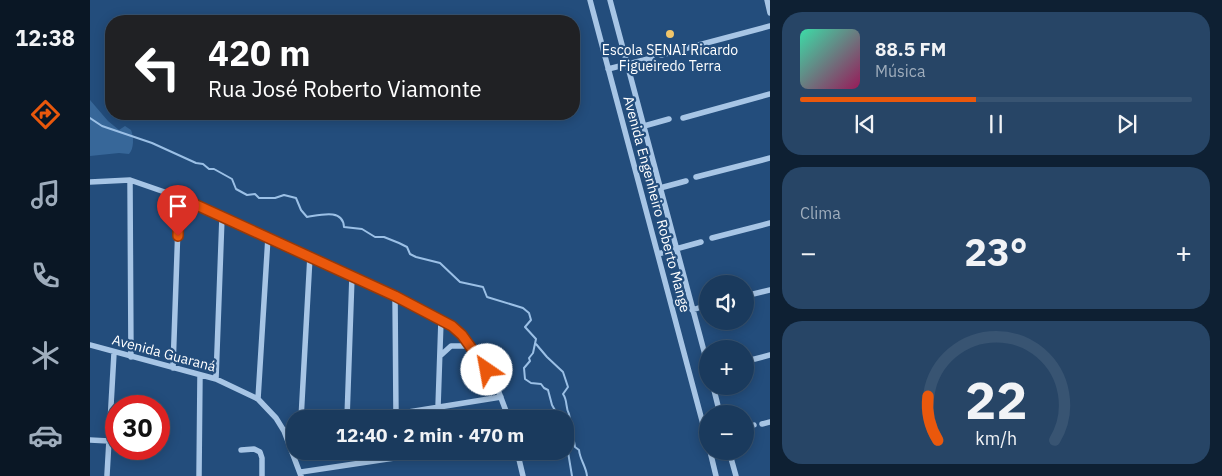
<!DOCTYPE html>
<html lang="pt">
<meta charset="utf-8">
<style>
:root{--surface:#1a3a5d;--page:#274566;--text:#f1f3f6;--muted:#9fadbc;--line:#385472;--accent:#ea580c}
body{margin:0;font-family:"IBM Plex Sans",sans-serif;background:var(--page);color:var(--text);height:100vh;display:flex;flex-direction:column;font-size:19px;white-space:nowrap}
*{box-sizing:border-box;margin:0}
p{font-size:16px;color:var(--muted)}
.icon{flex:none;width:28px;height:28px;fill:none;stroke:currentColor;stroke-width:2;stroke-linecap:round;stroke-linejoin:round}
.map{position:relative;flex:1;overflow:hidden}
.details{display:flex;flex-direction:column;gap:12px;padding:12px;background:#0e2033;width:452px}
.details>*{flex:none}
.top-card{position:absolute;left:15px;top:15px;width:475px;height:105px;border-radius:20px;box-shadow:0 2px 12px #0003,0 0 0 1px var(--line);background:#202124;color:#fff;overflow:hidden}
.tools{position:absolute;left:609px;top:275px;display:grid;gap:10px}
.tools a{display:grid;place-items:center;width:55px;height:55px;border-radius:50%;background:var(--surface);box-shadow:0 2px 12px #0003,0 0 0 1px var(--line);font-size:25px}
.speed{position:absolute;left:15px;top:395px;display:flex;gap:10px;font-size:25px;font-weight:700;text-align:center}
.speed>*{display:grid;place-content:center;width:65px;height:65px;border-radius:50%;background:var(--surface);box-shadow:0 2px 12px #0003,0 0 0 1px var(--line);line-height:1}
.speed .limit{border:8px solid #d22;background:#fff;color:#111}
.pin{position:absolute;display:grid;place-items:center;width:42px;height:42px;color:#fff;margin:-51px -21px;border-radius:50% 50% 50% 0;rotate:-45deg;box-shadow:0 0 5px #0007}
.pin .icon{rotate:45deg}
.me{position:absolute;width:55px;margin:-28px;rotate:327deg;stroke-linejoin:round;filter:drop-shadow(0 0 4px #0008)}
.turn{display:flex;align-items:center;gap:18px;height:105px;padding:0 20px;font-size:22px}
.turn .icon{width:65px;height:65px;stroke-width:2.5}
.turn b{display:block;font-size:35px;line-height:42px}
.big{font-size:38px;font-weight:700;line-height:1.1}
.details .widget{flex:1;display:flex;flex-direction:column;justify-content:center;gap:8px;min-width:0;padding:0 18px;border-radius:20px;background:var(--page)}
.details .dial{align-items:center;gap:0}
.dial svg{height:130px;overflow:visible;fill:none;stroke:var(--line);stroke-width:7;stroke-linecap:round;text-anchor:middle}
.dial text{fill:var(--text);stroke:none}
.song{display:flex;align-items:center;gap:15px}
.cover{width:60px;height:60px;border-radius:8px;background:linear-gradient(135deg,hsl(160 70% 55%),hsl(330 70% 35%))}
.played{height:5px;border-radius:2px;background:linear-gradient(90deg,var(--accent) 45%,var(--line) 45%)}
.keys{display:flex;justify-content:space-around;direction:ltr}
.heat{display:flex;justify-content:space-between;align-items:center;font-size:28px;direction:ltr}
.trip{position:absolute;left:196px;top:410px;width:288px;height:50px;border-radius:20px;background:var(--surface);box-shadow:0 2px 12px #0003,0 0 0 1px var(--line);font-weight:700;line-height:50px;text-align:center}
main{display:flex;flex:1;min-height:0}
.tab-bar{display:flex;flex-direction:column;width:90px;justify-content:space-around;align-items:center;background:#0a1725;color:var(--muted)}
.tab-bar .icon{width:35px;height:35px}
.tab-bar .active{color:var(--accent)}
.tab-bar b{font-size:22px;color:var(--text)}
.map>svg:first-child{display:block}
.green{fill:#376799}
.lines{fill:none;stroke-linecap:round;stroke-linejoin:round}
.stream{stroke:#9bc0e6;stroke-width:2}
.minor{stroke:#a7c5e5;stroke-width:5.5}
.route-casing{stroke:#983908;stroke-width:12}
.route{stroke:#ea580c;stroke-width:9}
.poi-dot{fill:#f0c56a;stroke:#234d7c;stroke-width:2}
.labels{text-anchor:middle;stroke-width:4.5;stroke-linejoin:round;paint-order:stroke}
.poi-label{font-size:14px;fill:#fff;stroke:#234d7c}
.street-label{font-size:14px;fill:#fff;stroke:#234d7c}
</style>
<main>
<nav class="tab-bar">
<b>12:38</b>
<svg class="icon active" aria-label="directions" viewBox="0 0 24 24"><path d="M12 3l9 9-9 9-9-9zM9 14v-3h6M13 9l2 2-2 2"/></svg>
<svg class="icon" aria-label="music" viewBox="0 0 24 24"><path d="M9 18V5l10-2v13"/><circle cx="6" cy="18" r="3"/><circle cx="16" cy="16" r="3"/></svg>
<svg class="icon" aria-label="phone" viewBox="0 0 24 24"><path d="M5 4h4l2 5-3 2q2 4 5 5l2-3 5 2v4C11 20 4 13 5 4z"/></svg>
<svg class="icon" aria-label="climate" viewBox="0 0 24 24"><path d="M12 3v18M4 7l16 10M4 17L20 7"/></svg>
<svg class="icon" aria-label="car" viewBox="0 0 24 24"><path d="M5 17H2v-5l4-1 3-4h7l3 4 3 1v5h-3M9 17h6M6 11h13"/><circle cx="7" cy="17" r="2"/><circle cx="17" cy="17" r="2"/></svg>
</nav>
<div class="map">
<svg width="680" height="476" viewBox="0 0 680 476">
<rect width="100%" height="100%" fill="#234d7c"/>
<path class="green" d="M0 100 18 121 29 130 35 126 41 130C44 137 44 149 39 154L29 153 0 156Z"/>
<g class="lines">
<path class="stream" d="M0 118 12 126 62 143 106 163 113 164 119 169H124L142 179 146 189 157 195 165 194 169 198H185L194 195 206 198 211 210 217 217C230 215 253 208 254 227L272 229 285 237H294L309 243 317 247 320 254 326 257 350 263 370 282 393 287 397 297 433 308 439 313 441 320 435 327 446 339 443 353 439 358 440 361 434 368 435 379 441 383 451 384 454 388 458 390 462 405 470 419
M446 344 457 357 473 372 478 387 473 394C478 401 475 407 479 414L485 447 489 450C490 460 496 466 497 476
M475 434 482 476"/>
<path class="minor" d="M500 0 618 443
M520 0 618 366
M677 0 680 13
M571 55 680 26
M518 69 562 58
M593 118 680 94
M554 126 579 119
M606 177 680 158
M40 180 41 357
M0 182 40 180 89 197 305 296 362 326 372 335 405 382 419 419
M570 188 596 181
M622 238 680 223
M568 254 611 242
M305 296 306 414
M655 296 680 290
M602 310 618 305
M0 345 126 379 168 399 186 418 194 431 211 476
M350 356 361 346H381
M657 361 680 355
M83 368 89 197
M126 379 132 217
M623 386 630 414
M168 399 178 237
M348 407 351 320
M257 418 262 276
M211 419 220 256
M254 419 306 414 411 397
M672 424 680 422
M655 428 664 425
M194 431 205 427
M0 440 19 441
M151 450 164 449 170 452 172 458V476
M427 451 433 476
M620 451 626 476
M639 451 646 476
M211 472 351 451
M17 475 24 353
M109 476 110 375"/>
</g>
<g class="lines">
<g class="route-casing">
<path id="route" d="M88 236 89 197 305 296 362 326 372 335 397 370"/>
</g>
<use href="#route" class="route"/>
</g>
<circle class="poi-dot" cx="580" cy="34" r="5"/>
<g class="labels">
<g class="poi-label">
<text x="580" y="55">Escola SENAI Ricardo<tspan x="580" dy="16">Figueiredo Terra</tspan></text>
</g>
<g class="street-label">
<text transform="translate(567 204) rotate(75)" y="5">Avenida Engenheiro Roberto Mange</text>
<text transform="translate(74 353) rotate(15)" y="5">Avenida Guaraná</text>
</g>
</g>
</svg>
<div class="tools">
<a><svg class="icon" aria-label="sound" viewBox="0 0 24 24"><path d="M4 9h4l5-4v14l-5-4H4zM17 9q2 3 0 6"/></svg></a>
<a>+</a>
<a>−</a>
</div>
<div class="speed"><div class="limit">30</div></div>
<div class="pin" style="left:88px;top:236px;background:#d93025"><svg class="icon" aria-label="arrive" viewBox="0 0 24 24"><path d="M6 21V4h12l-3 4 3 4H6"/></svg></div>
<svg class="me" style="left:397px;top:370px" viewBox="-20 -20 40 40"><circle r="19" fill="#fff"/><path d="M0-13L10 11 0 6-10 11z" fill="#ea580c"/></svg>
<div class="trip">12:40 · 2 min · 470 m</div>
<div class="top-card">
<div class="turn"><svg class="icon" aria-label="left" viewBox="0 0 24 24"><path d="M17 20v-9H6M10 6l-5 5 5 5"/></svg><div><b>420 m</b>Rua José Roberto Viamonte</div></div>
</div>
</div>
<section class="details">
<div class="widget">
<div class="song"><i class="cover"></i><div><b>88.5 FM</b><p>Música</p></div></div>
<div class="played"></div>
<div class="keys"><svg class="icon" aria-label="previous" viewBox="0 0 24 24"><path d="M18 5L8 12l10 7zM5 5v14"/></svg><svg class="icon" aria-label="pause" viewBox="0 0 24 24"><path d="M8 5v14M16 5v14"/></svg><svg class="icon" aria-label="next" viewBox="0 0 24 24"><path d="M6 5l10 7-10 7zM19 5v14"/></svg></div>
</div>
<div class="widget"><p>Clima</p>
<div class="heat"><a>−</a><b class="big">23°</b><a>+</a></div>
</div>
<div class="widget dial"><svg viewBox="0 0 100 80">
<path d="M14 69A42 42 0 1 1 86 69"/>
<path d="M14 69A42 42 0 0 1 8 42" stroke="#ea580c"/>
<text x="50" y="56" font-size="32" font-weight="700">22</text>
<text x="50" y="72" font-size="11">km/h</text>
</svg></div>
</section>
</main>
